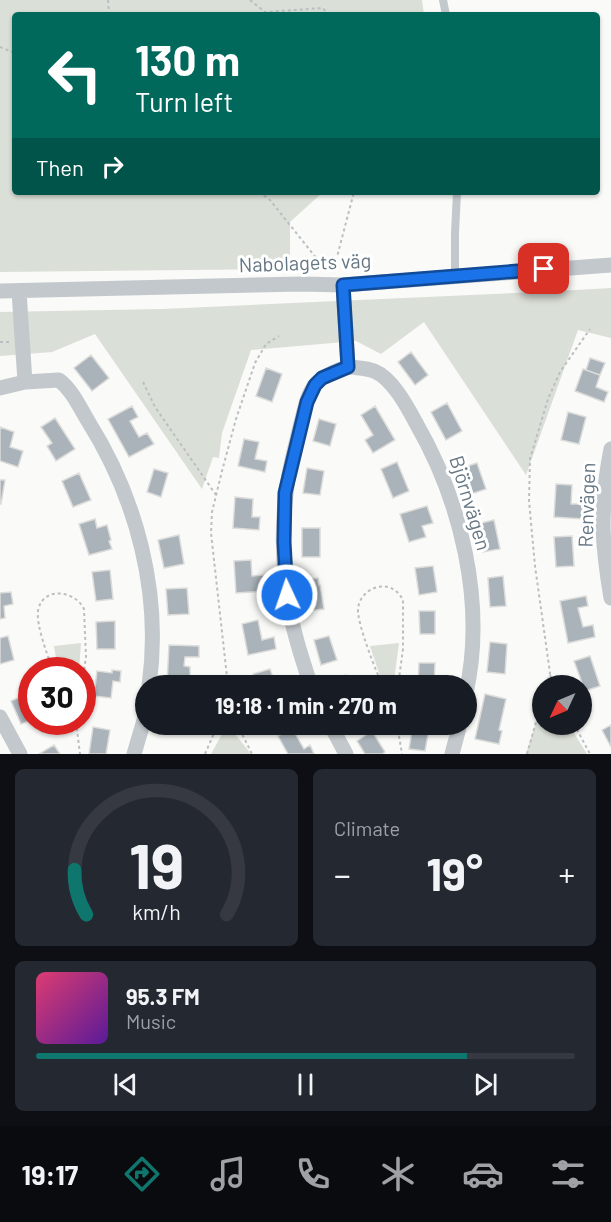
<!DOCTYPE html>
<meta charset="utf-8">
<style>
:root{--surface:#171b24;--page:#242831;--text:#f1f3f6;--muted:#9ea1a6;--line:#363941;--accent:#0f766e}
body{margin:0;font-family:Barlow,sans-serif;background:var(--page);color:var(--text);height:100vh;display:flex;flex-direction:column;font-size:22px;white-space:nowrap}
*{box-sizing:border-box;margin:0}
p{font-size:20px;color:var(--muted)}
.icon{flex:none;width:33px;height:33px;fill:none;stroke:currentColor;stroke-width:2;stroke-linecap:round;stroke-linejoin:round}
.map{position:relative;height:754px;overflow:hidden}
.drawer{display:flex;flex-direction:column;gap:15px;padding:15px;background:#0d0f14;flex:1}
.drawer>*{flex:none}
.hud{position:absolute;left:12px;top:12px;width:588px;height:183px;border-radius:6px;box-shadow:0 2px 4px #0004;background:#00695c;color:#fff;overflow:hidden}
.needle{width:39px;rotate:226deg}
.tools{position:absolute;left:532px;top:675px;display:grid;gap:12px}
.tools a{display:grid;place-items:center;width:60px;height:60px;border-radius:50%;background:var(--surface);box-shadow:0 2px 4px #0004;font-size:30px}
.speed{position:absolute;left:18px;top:657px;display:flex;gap:12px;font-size:30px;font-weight:700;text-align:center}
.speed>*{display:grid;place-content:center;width:78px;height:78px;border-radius:50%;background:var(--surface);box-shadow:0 2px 4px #0004;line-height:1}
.speed .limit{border:9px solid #d22;background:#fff;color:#111}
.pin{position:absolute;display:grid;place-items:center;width:51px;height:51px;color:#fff;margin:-26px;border-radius:12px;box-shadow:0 3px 9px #0006}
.me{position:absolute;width:66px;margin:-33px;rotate:357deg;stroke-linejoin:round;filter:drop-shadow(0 0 4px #0008)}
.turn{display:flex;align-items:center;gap:21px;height:126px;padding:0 24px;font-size:27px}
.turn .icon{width:78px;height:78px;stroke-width:2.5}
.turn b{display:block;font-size:42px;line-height:51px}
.then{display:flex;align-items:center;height:57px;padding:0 24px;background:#0003;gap:12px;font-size:22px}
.big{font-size:45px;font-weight:700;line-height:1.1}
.drawer .card{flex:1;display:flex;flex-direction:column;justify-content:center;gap:9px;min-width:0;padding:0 21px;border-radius:9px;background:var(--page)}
.drawer .dial{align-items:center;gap:0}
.dial svg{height:156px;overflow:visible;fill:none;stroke:var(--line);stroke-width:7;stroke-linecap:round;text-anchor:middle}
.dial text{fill:var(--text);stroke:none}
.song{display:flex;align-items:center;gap:18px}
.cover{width:72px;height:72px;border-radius:9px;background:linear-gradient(135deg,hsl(340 70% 55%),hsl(270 70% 35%))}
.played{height:6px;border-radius:3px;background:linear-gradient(90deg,var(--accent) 80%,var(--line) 80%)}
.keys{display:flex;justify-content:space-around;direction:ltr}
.heat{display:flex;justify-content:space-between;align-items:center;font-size:33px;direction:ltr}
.drawer .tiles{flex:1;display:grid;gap:15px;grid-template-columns:1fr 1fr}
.card:last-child{grid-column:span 2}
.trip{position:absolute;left:135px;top:675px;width:342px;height:60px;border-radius:30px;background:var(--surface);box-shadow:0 2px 4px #0004;font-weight:700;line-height:60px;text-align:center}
.dock{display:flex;height:96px;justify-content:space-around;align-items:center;background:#090b0e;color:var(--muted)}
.dock .icon{width:42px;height:42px}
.dock .active{color:var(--accent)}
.dock b{font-size:27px;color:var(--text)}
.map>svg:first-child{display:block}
.green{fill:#dadfd7}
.building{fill:#aab3b9;stroke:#dcdcda;stroke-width:1.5}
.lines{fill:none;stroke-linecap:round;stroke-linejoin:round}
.path{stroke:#bbbfc2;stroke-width:2;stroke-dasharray:3 3;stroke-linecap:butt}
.lane{stroke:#c3c8cc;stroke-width:8}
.street{stroke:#c3c8cc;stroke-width:15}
.route-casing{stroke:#114b97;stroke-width:15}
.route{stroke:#1a73e8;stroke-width:10}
.labels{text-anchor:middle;stroke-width:6;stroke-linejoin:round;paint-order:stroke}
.street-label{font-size:20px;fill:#657683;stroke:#fff}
</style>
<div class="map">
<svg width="611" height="754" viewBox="0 0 611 754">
<rect width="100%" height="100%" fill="#fafaf8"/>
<path class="green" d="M0 0H422L424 15H15V192H323L290 222V269L0 272Z
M611 288V338L578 330 526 475 424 322 381 354 356 341 251 350 222 433 219 458 213 457 202 489 95 334 52 352 0 356V312L163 309 557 291Z
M81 643 79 670H58L54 646Z
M399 643 394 681 381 679 370 646Z
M543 699V724L569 725 587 754H526Z
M227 725H228L251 754H211Z"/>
<path class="building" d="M411 352 428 375 415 385 398 362Z
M91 355 109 378 92 391 74 368Z
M590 358 605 363 600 375 586 370Z
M266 368 282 374 272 402 256 396Z
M583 369 600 375 596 387 608 392 604 402 575 391Z
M447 403 462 431 446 440 431 412Z
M132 406 138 417 130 421 139 437 147 433 154 444 129 457 108 419Z
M375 406 395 440 373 453 365 440 373 435 361 415Z
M568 412 586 417 579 444 561 440Z
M55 418 75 449 56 461 47 446 52 443 41 427Z
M319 419 336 424 330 446 313 441Z
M0 427 14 432 10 447 23 451 18 467 0 461Z
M244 439 259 442 255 459 267 461 265 472 238 466Z
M397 462 409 491 393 498 381 469Z
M477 463 486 489 468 495 459 469Z
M307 468 324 471 320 495 303 493Z
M154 469 168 473 161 497 147 492Z
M79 473 91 500 73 507 62 481Z
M0 480H5L1 504H0Z
M556 484 572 485 571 504H584L583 519 554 517Z
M235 497 253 499 252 517H260L259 530 233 528Z
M427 506 433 523 422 526 426 537 409 542 400 514Z
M95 519 97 528 107 525 111 540 109 541 112 549 89 555 79 524Z
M494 520 500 549 483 552 477 524Z
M302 528H320V557H302Z
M179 535 184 564 164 568 158 540Z
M572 536 574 566 556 567 554 537Z
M251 560 252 576 265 575 266 591 236 593 234 561Z
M433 566 437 592 419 595 415 568Z
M110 570 113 599 96 601 92 572Z
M503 576 506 606 490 607 488 578Z
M318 578 319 585H320L324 609 307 611 302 580Z
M187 588 189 614 168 615 166 589Z
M11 592 13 604 4 606 5 618 0 619V593Z
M586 596 588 606 578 608 583 627 593 625 595 637 568 643 560 601Z
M419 611H435V634H420Z
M258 620 262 640 274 637 276 649 248 655 242 624Z
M115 621V649H97L96 622Z
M8 636 14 660 0 664V638Z
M329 636 337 660 321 665 314 640Z
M490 642 507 644 505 674 487 672Z
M169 645 199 646V657H185L184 666 190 667V685L167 684Z
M590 656 600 686 585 691 574 661Z
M419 663H435L434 686H418Z
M270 669 276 686H257L253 674Z
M112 670 121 671 120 682 113 681 111 698 94 696 97 671 112 673Z
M346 675 351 686H330L328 682Z
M26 694 32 706V720L21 724 11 701Z
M485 694 506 699 499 730 502 731 499 744 475 739Z
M160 724H178L176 734 159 731Z
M413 724H430L425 751 409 749Z
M611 725V747L602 730Z
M93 727 110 730 106 754H89Z
M292 728 304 749 310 745 314 754H288L278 736Z
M372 731 385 752 382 754H365L357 741Z
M54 745 60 754H39Z"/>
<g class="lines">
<path class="path" d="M108 0 109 15
M250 0 265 12 323 8 328 15
M0 47 15 53
M259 192 270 200 325 269
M333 272 354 192
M0 342H9
M143 382 155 407 216 495
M53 670C48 657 36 625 38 611 42 586 75 590 84 609L86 657 82 684
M550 675 555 686
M228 686 211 533 212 512 222 471 236 419 255 363 266 344 279 336
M383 686C376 672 357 623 358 609 360 587 391 576 403 600V649L398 686
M546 686 550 673 535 566 529 501 530 459 548 399 560 372 590 329
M76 722 80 754
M237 724 252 754
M397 724 402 754
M574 724 590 754
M205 754 218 724
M527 754 543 697"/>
<path class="lane" d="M443 0 446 15
M455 275V233L457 192"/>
<path class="street" d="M343 285 348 367
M0 291 302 284 343 285 611 265
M19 291 25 382
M0 388 25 382 59 380C72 390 79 406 88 421 137 499 162 594 149 686
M611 449C606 474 603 502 603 528 604 551 607 575 611 598
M311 686C301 656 291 625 287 594 283 562 282 525 286 494 288 472 295 449 300 427 304 413 306 396 315 385 321 377 342 367 351 367 358 368 367 368 374 371 392 378 407 406 416 423 461 501 486 603 466 693
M0 717 20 754
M330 724 346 754
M134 754 144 720 146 709
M452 754 460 724"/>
</g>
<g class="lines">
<g class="route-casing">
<path id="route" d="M287 595 284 542 285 493 307 402 315 385 322 378 348 367 343 285 544 269"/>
</g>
<use href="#route" class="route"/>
</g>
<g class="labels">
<g class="street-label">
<text transform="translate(305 263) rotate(-2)" y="7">Nabolagets väg</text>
<text transform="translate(470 503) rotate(73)" y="7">Björnvägen</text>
<text transform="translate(587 505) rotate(-88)" y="7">Renvägen</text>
</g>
</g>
</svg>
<div class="tools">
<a><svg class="needle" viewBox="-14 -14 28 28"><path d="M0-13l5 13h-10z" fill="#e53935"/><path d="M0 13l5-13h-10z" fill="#9ea1a6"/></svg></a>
</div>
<div class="speed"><div class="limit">30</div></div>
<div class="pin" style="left:544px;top:269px;background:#d93025"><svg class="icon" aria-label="arrive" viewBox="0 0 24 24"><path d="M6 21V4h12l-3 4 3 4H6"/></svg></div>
<svg class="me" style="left:287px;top:595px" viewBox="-20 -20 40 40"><circle r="17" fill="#1a73e8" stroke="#fff" stroke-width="3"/><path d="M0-11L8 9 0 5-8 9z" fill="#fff"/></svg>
<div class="trip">19:18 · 1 min · 270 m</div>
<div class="hud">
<div class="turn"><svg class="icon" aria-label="left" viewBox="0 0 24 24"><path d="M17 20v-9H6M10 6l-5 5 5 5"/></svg><div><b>130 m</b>Turn left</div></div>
<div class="then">Then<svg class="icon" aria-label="right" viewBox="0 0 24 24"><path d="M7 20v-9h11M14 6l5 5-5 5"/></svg></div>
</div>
</div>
<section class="drawer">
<div class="tiles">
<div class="card dial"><svg viewBox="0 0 100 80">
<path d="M14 69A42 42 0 1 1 86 69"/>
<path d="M14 69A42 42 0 0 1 8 46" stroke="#0f766e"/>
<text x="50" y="56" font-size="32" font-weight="700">19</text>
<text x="50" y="72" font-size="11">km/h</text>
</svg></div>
<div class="card"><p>Climate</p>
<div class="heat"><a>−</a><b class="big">19°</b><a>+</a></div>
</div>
<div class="card">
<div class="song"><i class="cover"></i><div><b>95.3 FM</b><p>Music</p></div></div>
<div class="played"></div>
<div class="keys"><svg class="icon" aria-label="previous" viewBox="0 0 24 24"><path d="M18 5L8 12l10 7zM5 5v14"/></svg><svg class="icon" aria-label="pause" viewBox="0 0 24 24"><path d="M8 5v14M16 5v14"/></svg><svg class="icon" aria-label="next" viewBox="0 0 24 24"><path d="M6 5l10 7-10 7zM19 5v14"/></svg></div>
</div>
</div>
</section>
<nav class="dock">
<b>19:17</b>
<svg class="icon active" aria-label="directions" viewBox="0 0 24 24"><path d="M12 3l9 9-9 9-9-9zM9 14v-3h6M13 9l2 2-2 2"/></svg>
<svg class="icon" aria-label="music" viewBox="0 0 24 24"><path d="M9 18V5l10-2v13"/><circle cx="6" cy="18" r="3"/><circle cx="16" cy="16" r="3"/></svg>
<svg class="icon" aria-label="phone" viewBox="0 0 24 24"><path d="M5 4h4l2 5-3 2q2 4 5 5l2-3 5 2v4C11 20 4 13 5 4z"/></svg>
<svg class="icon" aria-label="climate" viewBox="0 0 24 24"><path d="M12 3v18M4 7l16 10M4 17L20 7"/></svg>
<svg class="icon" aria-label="car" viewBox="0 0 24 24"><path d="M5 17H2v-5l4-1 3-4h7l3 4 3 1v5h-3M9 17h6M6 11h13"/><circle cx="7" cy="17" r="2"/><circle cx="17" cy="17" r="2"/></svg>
<svg class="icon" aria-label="filters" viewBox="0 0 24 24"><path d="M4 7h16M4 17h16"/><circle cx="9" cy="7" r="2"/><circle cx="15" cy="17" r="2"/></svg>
</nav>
